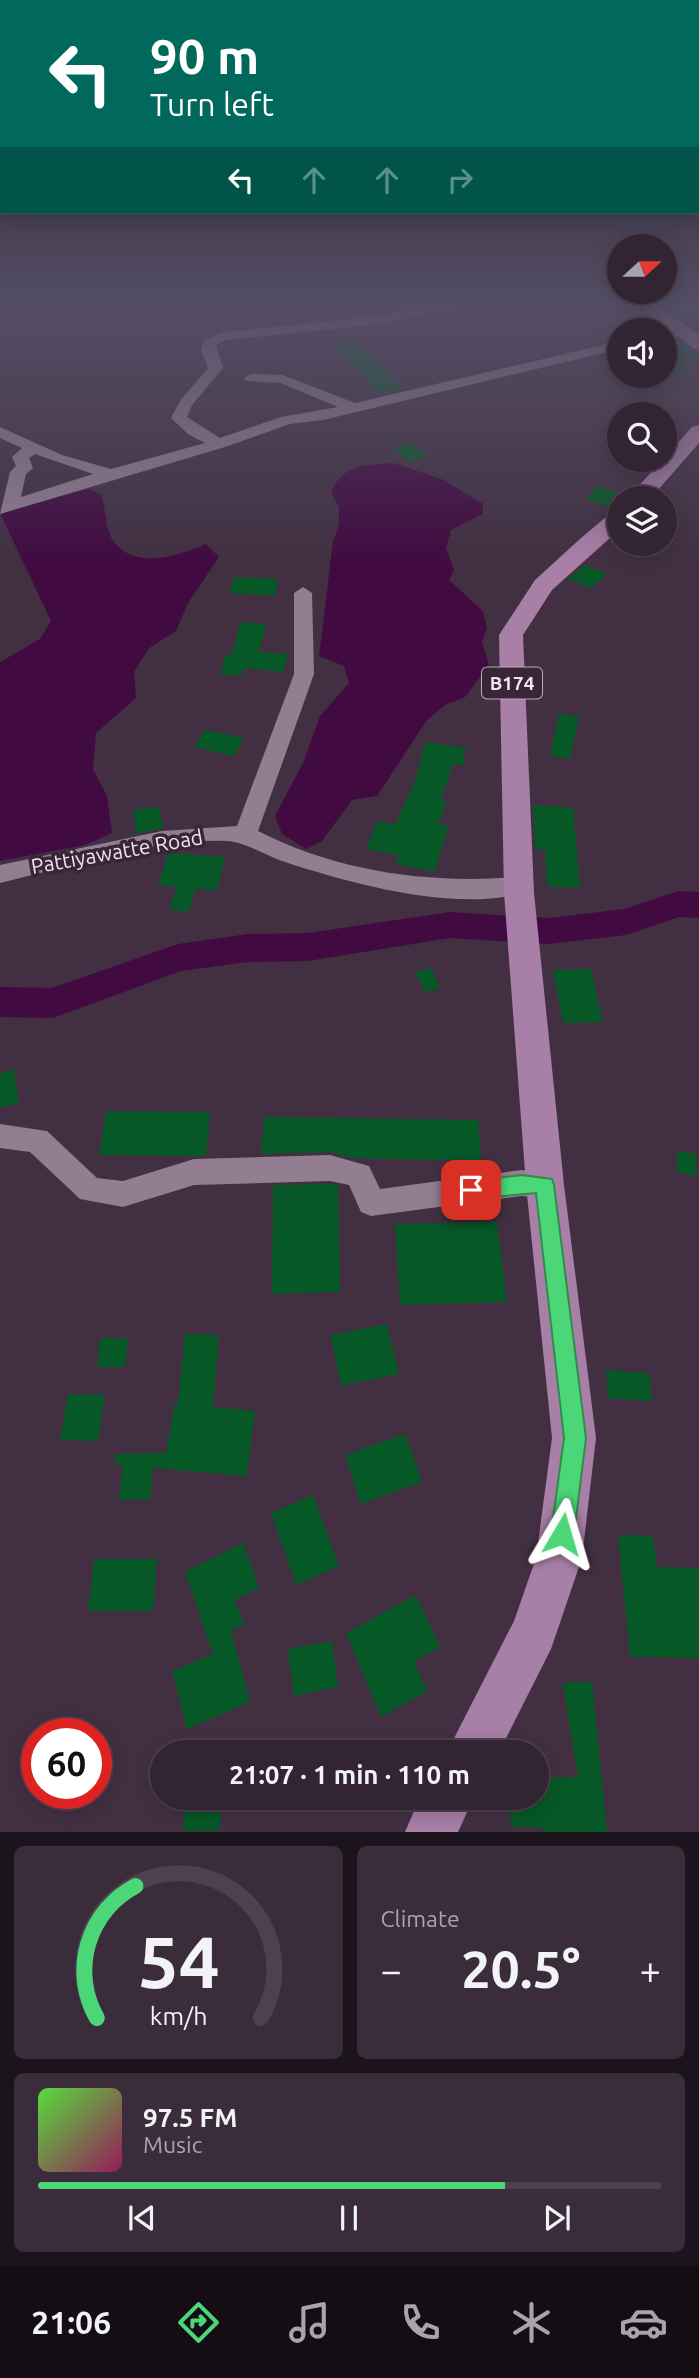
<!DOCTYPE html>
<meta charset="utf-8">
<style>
:root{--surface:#322432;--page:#3a2c3a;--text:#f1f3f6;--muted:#a8a4ac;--line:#4d414d;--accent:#4bd677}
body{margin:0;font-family:Ubuntu,sans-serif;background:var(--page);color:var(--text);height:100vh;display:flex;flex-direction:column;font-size:26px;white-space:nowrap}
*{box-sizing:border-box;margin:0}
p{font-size:23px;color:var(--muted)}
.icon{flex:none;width:38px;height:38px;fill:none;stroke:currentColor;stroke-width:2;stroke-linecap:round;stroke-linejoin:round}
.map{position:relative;height:1832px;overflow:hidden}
.drawer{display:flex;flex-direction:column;gap:14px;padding:14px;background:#1c141c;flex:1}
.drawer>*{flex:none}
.top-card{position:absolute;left:0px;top:0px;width:700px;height:214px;box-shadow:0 4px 18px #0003,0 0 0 2px var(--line);background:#00695c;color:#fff;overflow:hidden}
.needle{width:46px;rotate:69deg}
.tools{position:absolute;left:607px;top:234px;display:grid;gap:14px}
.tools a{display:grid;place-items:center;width:70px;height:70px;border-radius:50%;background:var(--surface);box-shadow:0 4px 18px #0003,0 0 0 2px var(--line);font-size:35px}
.speed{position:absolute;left:21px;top:1718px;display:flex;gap:14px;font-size:35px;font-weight:700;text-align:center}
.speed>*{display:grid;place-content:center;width:91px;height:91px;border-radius:50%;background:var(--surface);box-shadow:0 4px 18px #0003,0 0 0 2px var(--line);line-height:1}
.speed .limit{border:10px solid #d22;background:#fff;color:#111}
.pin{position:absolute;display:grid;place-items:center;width:60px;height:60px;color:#fff;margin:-30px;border-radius:14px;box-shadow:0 4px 10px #0006}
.me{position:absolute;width:77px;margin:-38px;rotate:7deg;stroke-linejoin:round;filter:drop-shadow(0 0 5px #0008)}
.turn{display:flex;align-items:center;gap:24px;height:147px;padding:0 35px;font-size:32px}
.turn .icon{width:91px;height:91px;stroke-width:2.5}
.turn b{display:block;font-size:49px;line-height:60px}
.lanes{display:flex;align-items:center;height:66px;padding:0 35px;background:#0003;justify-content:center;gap:35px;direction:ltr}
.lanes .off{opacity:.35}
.big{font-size:52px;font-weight:600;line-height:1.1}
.drawer .widget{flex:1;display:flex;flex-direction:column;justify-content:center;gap:10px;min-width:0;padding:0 24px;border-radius:10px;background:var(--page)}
.drawer .dial{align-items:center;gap:0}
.dial svg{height:182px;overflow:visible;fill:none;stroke:var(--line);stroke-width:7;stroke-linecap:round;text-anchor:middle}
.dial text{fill:var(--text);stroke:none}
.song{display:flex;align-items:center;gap:21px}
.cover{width:84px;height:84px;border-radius:10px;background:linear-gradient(135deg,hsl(110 70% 55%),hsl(330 70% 35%))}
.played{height:7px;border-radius:4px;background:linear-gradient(90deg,var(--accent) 75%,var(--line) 75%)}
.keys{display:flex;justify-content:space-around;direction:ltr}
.heat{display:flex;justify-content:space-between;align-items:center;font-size:38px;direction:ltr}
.drawer .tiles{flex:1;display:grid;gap:14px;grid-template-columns:1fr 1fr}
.widget:last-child{grid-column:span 2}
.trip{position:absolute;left:150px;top:1740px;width:399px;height:70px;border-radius:35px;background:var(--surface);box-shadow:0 4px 18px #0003,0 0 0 2px var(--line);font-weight:600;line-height:70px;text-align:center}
.tab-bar{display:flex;height:112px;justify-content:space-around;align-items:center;background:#140e14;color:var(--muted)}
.tab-bar .icon{width:49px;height:49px}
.tab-bar .on{color:var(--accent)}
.tab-bar b{font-size:32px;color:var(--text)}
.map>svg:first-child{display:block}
.water{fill:#410b41}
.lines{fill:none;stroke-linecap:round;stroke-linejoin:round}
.river{fill:#410b41;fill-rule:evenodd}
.building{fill:#065827}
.minor{fill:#927d91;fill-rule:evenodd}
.major{fill:#a87fa6;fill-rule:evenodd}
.route{fill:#4bd677;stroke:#318b4d;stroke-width:2}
.labels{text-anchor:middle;stroke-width:7;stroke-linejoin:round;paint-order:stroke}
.shield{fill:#382637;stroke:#b9abb8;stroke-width:2}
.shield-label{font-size:19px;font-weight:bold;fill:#f0e4ef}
.street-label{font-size:21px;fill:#f0e4ef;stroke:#382637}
</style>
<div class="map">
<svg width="699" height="1832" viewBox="0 0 699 1832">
<rect width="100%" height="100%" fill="#423042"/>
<path class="water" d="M394 463 444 480 483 504V514L451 530 446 548 454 570 449 580 483 611 487 628 482 642 489 665 465 697 445 705 427 720 377 796 352 800 322 841 306 849 282 834 275 816 303 763 320 716 349 683 344 666 319 656 333 542 339 524V507L331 493C342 464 366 465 394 463Z
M89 489 102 495C105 508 106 532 114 542 137 571 179 555 206 544L219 557 188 603 176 631 149 648 134 672 136 698 96 733 93 769 107 796 112 833 85 845 0 861V662L40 639 51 621 0 513Z"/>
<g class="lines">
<path class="river" d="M678 891 699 892V918L679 917 626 935 549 944 450 938 308 961 248 962 181 971 53 1018 0 1017V987L52 988 178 944 248 934 308 933 450 912 549 918 624 909Z"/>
</g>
<path class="building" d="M699 304V314L679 318 663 305Z
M677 339 699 356 680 360 693 370 672 374 665 369V341Z
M353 341 366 354 371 353 402 389 380 394 333 344Z
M412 443 428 456 409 462 393 448Z
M598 486 621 493 608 507 585 499Z
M585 565 607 574 591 588 568 579Z
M234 577 278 579 275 596 230 593Z
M241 622 266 624 259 652 288 654 283 672 244 668 241 676 220 674 226 655 231 656Z
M559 714 579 717 570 759 550 756Z
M205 730 244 738 234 756 194 747Z
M425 742 466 748 463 765 453 764 441 800 447 802 438 824 449 826 434 872 396 864 399 855 366 849 377 821 395 825 415 781Z
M533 805 573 808 580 888 547 886 545 850 535 849Z
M160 807 163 828 136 834 133 810Z
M168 853 225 857 217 890 196 889 188 912 169 909 177 887 158 885Z
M431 968 440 988 425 992 415 972Z
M591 969 603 1022 563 1023 553 970Z
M14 1069 19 1103 0 1108V1073Z
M106 1111 210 1112 206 1156 99 1155Z
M264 1117 478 1120 481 1161 352 1158 330 1152 261 1154Z
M677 1151 696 1154 697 1176 677 1172Z
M330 1184 338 1185 340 1292 272 1294 273 1185Z
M497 1222 507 1302 400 1305 395 1224Z
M387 1324 399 1374 341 1386 331 1335Z
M185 1334 219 1335 213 1407 255 1411 247 1476 153 1468 150 1499 119 1500 123 1465 114 1464 115 1454 166 1453 175 1403 178 1404Z
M100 1338H128L125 1367H97Z
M606 1370 649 1373 652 1401 608 1398Z
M68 1394 105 1395 98 1441 60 1440Z
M405 1434 422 1482 361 1504 345 1455Z
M313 1495 339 1566 296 1585 271 1513Z
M618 1535 653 1536 657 1567 699 1568V1658L630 1657Z
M243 1543 259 1587 235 1600 244 1624 231 1631 250 1702 187 1729 172 1671 213 1654 185 1572Z
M94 1559H157L153 1611H88Z
M416 1595 440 1647 414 1661 427 1691 381 1717 346 1633Z
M332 1641 338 1687 294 1696 288 1649Z
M592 1682 607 1832H543L542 1828 511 1827 509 1797H537V1778L578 1777 563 1683Z
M221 1802 220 1830 183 1831 184 1803Z"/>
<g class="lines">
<path class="minor" d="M438 304H465L380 324 227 340 216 345 223 368 192 405 187 417 220 438 281 417 338 407 281 383 246 381 244 378 251 374 283 375 355 403 620 341V349L323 420 290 424 225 447 0 514 10 472 16 466 12 457 22 448 0 438V427L62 455 111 469 205 443 188 434 171 418 180 401 208 368 201 350 204 340 224 332 380 316ZM35 454 93 474 21 497 26 474 33 468 29 458Z
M682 327 689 331 687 334 665 339V331Z
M303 587 312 593 314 674 258 831C338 872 429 884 518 877L526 880 530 886 526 892C457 913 352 884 285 862 265 856 247 842 226 841 157 838 68 867 0 883V865L162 831 237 826 294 674V593Z
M0 1124 47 1131 97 1178 123 1181 194 1159 330 1155 369 1166 380 1189 522 1170 555 1176 560 1185 555 1194 545 1198 522 1196 371 1216 361 1212 349 1185 330 1181 194 1185 123 1207 80 1199 30 1152 0 1148Z"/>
<path class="major" d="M636 304H656L699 335V349L693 348Z
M699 425V443L650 499H627L692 427Z
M620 510V529L552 590 523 635 534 893 564 1185 596 1438 582 1558 551 1649 499 1752H447L514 1621 536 1558 552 1438 526 1185 504 893 499 635 535 580 581 538 612 512Z
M420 1797H474L458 1832H405Z"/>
</g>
<linearGradient id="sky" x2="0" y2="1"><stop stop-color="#241a24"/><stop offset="0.54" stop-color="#544e65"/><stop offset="1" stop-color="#544e65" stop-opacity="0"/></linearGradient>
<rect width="699" height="561" fill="url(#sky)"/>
<path class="route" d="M522 1175 552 1179 554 1185 586 1438 574 1534 570 1542 562 1545 554 1542 551 1534 564 1438 536 1193 471 1199 465 1196 462 1190 465 1184 471 1181Z"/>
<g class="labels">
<rect class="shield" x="482" y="667.5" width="60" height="31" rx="5"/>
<g class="shield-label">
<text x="512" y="690">B174</text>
</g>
<g class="street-label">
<text transform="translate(117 852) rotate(-10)" y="7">Pattiyawatte Road</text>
</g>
</g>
</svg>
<div class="tools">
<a><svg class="needle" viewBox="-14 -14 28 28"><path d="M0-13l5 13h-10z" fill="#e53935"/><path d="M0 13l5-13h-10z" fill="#a8a4ac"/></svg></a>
<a><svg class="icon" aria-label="sound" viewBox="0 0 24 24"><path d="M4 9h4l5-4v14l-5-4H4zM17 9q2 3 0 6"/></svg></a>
<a><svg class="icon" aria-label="search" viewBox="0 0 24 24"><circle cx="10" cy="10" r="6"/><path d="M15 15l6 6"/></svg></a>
<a><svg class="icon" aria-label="layers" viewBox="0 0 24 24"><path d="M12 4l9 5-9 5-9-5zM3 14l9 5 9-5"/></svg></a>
</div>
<div class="speed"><div class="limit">60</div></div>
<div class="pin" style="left:471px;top:1190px;background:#d93025"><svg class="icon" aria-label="arrive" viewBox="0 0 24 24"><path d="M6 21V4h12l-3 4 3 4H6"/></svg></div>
<svg class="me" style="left:562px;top:1534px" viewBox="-20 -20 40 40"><path d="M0-17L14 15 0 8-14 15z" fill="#4bd677" stroke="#fff" stroke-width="4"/></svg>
<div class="trip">21:07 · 1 min · 110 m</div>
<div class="top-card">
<div class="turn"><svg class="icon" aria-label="left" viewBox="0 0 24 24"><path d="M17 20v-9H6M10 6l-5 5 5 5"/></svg><div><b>90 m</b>Turn left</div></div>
<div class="lanes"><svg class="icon" aria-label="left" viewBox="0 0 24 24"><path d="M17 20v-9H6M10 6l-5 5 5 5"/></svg><svg class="icon off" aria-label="ahead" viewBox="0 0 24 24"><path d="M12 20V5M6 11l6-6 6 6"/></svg><svg class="icon off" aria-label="ahead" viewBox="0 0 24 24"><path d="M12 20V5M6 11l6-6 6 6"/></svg><svg class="icon off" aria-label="right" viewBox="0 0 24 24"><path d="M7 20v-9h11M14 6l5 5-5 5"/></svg></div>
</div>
</div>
<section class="drawer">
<div class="tiles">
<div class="widget dial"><svg viewBox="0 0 100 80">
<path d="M14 69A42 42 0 1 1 86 69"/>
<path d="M14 69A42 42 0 0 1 31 11" stroke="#4bd677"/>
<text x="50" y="56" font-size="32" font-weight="700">54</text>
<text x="50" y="72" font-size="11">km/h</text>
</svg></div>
<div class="widget"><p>Climate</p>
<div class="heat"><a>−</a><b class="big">20.5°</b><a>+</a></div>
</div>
<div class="widget">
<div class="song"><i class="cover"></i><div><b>97.5 FM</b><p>Music</p></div></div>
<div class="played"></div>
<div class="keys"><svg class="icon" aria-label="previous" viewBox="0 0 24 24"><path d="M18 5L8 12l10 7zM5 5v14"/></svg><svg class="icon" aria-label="pause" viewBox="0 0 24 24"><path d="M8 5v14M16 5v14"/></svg><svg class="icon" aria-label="next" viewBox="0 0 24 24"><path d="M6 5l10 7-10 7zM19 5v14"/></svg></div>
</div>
</div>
</section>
<nav class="tab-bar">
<b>21:06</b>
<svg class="icon on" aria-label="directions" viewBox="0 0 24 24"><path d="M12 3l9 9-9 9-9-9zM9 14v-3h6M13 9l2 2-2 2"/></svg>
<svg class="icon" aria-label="music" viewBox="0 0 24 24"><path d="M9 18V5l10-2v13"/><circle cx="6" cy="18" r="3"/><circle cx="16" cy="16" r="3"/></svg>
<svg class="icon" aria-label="phone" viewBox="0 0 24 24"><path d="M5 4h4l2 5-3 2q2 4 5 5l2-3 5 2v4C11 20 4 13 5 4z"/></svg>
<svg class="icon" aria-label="climate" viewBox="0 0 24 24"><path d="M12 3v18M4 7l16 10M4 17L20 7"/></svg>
<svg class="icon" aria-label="car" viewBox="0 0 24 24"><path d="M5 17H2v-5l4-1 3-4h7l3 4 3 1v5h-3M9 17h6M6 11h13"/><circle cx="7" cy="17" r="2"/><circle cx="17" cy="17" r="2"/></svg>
</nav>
